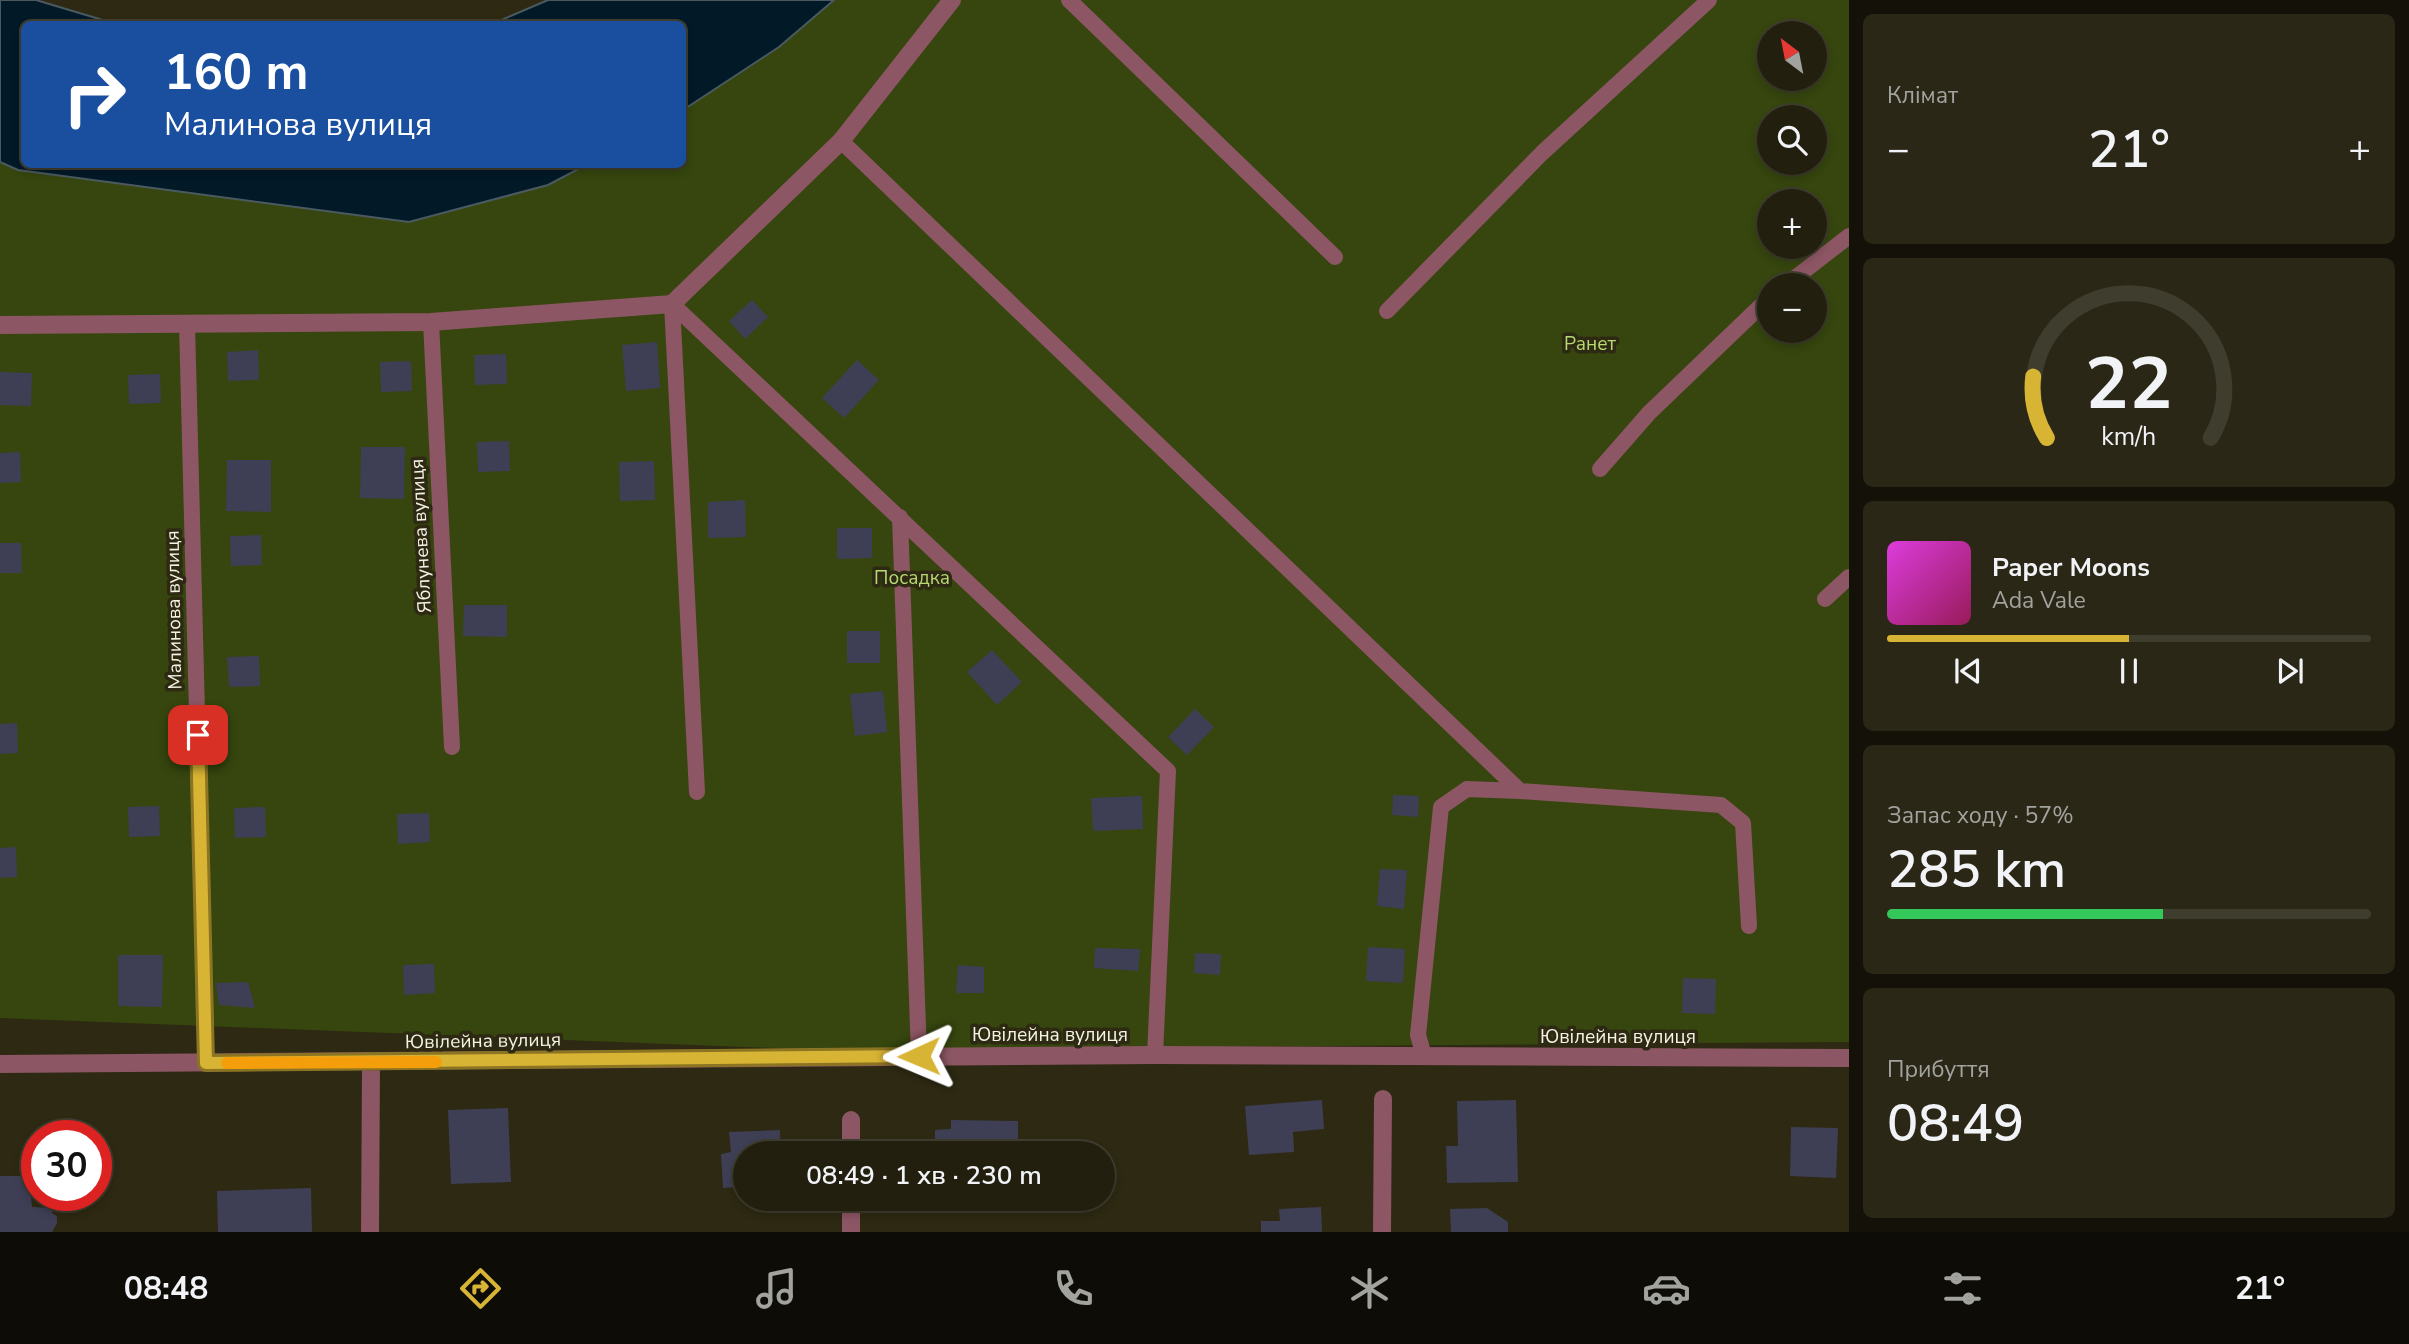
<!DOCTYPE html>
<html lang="uk">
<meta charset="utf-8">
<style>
:root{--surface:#221f0e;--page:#2a2717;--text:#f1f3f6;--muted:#a2a29e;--line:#3f3d2e;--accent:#d8b434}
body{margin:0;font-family:"Nunito Sans",sans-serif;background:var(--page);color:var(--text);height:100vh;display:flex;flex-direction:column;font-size:26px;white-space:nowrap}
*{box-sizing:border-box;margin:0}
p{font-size:23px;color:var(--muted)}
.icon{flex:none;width:38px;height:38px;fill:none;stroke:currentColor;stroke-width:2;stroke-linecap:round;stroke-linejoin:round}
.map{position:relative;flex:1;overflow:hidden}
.drawer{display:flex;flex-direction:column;gap:14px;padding:14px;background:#131108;width:560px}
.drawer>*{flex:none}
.hud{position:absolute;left:21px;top:21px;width:665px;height:147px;border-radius:10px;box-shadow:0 4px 10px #0003,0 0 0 2px var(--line);background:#1a4fa0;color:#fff;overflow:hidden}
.needle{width:46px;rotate:328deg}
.tools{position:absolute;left:1757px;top:21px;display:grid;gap:14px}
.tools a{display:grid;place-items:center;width:70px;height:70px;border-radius:50%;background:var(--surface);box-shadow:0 4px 10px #0003,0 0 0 2px var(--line);font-size:35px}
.speed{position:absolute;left:21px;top:1120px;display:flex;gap:14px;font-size:35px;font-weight:700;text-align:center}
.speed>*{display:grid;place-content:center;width:91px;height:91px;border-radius:50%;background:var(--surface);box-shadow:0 4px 10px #0003,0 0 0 2px var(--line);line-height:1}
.speed .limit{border:10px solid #d22;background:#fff;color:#111}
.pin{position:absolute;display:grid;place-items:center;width:60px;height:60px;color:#fff;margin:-30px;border-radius:14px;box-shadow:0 4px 10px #0006}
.me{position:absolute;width:77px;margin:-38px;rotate:269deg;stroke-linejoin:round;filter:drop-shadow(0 0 5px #0008)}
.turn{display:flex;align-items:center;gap:24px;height:147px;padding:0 28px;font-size:32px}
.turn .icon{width:91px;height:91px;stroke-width:2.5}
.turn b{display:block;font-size:49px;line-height:60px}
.big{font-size:52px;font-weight:600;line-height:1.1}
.drawer .widget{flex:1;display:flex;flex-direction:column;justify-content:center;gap:10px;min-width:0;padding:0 24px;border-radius:10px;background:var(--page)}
.drawer .dial{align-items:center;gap:0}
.dial svg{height:182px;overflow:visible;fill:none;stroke:var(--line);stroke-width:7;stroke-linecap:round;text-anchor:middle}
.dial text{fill:var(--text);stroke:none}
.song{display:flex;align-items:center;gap:21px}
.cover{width:84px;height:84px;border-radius:10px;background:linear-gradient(135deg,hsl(300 70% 55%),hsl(330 70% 35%))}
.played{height:7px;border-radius:4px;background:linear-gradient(90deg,var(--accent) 50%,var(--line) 50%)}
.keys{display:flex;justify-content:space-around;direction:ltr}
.heat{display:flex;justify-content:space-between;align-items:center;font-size:38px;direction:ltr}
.charge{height:10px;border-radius:5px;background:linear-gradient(90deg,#34c759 57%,var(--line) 0)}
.trip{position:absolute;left:733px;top:1141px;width:382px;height:70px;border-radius:35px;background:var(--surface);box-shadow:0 4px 10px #0003,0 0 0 2px var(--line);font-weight:600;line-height:70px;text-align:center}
.dock{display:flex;height:112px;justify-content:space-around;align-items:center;background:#0e0c06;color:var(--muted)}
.dock .icon{width:49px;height:49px}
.dock .active{color:var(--accent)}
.dock b{font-size:32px;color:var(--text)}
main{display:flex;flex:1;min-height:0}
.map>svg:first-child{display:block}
.green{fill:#36460e;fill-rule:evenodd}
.water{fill:#021928;stroke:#4b5a60;stroke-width:2}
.building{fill:#3e3f55}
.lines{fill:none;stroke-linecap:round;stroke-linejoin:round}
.lane{stroke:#8d5664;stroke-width:16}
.street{stroke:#8d5664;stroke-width:18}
.route-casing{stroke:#8c7522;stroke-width:18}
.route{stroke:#d8b434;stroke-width:12}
.slow{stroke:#f59e0b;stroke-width:12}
.labels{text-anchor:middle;stroke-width:7;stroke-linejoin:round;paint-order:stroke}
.park-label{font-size:19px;fill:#b7d972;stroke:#2d2912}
.street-label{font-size:19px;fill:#f5f3e4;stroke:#2d2912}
</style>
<main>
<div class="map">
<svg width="1849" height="1232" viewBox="0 0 1849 1232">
<rect width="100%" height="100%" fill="#2d2912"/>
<path class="green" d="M834 0H1849V1042L825 1050 0 1018V162L18 170 409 222 548 185 586 165 682 164 683 110 779 47ZM1769 33H1815V79H1769ZM1769 117H1815V163H1769ZM1769 201H1815V247H1769ZM1769 285H1815V331H1769Z"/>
<path class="water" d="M0 0H36L116 24H24V164L586 165 548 185 409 222 18 170 0 162Z
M548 0H834L779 47 683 110 682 24H492Z"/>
<path class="building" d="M752 300 768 317 745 339 729 321Z
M657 342 660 388 626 391 622 345Z
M258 350 259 380 228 381 227 352Z
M506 354 507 384 475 385 474 355Z
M857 360 879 380 844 418 822 398Z
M411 361 412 391 381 392 380 362Z
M0 372 32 373 31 406 0 405Z
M160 374 161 403 129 404 128 375Z
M509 441 510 471 478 472 477 442Z
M361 447H405L404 499 360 498Z
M20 452 21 482 0 483V453Z
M227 460H271V512L226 511Z
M654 461 655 500 620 501 619 462Z
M745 500 746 537 708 538V502Z
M837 528H872V558L837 559Z
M261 535 262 565 231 566 230 536Z
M0 543H21L22 573H0Z
M464 605H507V637L463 636Z
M847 631H880V663H847Z
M992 650 1022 682 997 705 967 672Z
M259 656 260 686 229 687 227 657Z
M883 691 887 732 855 736 850 694Z
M1195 709 1214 727 1187 755 1168 737Z
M17 723 18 753 0 754V724Z
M1393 795 1419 796 1418 817 1392 815Z
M1142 796 1143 829 1093 831 1091 798Z
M159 806 160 836 129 837 128 807Z
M265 807 266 837 235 838 234 808Z
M429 813 430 842 398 844 397 814Z
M16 847 17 877 0 878V848Z
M1380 869 1407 870 1404 909 1377 906Z
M1368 947 1405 949 1403 983 1366 981Z
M1095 948 1140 949 1138 971 1094 968Z
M1195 953 1221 954 1220 975 1194 973Z
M118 955H163L162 1007 118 1006Z
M434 964 435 993 404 995 403 965Z
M958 965 984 967V993H956Z
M1683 978 1716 979 1715 1014 1682 1013Z
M248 982 255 1008 219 1005 216 983Z
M1322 1100 1324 1129 1293 1132 1294 1152 1249 1155 1245 1106Z
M1516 1100 1518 1182 1447 1183 1446 1146H1458L1457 1101Z
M508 1108 511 1182 451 1184 448 1110Z
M951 1120 1018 1121V1153H935V1130L951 1129Z
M1791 1127 1838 1128 1836 1178 1790 1176Z
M780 1130V1140L793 1139 795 1153H746V1186L723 1188 721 1154 731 1152 729 1132Z
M0 1176H29L32 1207 53 1208 52 1213 57 1216V1223L52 1232H0Z
M311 1188 312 1232H218L217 1191Z
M1321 1207 1322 1232H1261V1221H1280L1279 1209Z
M1487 1208 1508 1222V1232H1451L1450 1209Z"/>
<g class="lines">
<path class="lane" d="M1069 0 1335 257
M841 141 1520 791 1721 805 1743 823 1749 926
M1786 285 1849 236
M672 304 1168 771 1155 1055
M672 304 697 792
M1387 311 1542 153 1709 0
M431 322 452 747
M187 324 206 1063
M1600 469 1649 413 1769 298
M900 517 919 1056
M1825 599 1849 577
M1424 1056 1418 1035 1441 807 1467 789 1520 791"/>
<path class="street" d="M0 325 431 322 672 304 841 141 952 0
M0 1064 1155 1055 1849 1058
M851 1153V1120
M370 1232 371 1063
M851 1232V1199
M1382 1232 1383 1099"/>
</g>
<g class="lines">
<g class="route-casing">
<path id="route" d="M198 735 206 1063 919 1056"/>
</g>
<use href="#route" class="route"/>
<path class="slow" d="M227 1063 436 1062"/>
</g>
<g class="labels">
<g class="park-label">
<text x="1590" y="350">Ранет</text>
<text x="912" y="584">Посадка</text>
</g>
<g class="street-label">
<text transform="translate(420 536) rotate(-93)" y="7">Яблунева вулиця</text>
<text transform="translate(173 610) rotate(-91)" y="7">Малинова вулиця</text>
<text x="1050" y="1041">Ювілейна вулиця</text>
<text x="1618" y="1043">Ювілейна вулиця</text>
<text transform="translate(483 1040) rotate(-1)" y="7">Ювілейна вулиця</text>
</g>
</g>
</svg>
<div class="tools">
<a><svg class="needle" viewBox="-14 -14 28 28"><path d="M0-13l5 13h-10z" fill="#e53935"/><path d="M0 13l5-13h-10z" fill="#a2a29e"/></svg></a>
<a><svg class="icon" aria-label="search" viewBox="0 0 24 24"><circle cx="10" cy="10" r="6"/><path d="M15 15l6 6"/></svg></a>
<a>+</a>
<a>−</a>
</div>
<div class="speed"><div class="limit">30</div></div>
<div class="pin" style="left:198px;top:735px;background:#d93025"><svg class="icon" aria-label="arrive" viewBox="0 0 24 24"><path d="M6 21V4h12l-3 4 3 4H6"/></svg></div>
<svg class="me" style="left:919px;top:1056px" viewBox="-20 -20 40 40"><path d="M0-17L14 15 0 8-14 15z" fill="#d8b434" stroke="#fff" stroke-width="4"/></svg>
<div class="trip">08:49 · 1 хв · 230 m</div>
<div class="hud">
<div class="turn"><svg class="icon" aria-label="right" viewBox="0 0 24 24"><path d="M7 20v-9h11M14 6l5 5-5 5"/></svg><div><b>160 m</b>Малинова вулиця</div></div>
</div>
</div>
<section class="drawer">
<div class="widget"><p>Клімат</p>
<div class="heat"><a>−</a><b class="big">21°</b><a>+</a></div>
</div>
<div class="widget dial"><svg viewBox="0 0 100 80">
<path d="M14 69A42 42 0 1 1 86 69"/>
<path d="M14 69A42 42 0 0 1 8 42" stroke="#d8b434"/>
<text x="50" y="56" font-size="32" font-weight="700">22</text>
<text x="50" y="72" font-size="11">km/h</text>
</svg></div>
<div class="widget">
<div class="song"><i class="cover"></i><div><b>Paper Moons</b><p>Ada Vale</p></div></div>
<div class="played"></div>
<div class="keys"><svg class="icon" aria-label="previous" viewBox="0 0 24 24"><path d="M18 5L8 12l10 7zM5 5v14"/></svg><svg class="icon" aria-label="pause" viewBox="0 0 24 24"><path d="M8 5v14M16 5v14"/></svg><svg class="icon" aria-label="next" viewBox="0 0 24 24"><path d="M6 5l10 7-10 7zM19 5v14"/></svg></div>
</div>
<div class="widget"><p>Запас ходу · 57%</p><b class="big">285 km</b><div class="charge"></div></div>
<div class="widget"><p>Прибуття</p><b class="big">08:49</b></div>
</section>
</main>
<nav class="dock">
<b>08:48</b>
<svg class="icon active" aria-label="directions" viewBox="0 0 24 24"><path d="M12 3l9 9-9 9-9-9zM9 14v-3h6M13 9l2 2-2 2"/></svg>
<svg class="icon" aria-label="music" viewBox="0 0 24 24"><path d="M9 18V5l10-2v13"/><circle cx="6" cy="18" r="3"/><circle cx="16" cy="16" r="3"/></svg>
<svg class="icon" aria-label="phone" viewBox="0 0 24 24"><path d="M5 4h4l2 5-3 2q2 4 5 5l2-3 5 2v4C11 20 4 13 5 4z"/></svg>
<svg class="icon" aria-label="climate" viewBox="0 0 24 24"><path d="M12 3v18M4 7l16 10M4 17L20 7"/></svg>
<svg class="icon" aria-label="car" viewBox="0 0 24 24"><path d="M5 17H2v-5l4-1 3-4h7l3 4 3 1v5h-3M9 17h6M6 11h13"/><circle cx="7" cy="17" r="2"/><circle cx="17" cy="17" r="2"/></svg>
<svg class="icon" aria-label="filters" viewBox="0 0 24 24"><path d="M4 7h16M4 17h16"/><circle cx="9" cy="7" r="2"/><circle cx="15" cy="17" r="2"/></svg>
<b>21°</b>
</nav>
